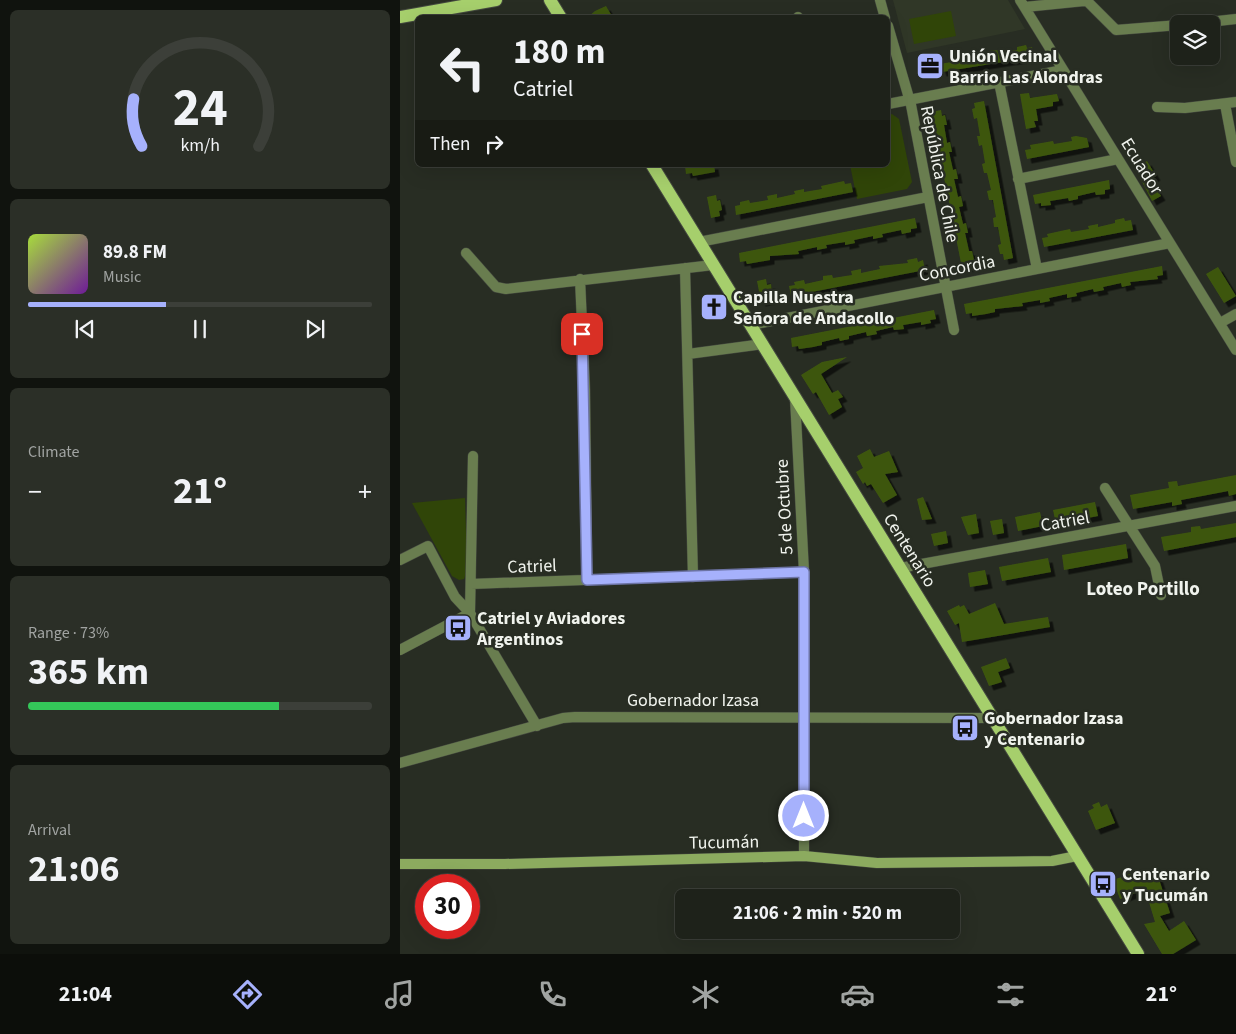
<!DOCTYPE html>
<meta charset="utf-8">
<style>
:root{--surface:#1e221a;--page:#2b2f27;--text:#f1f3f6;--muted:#a1a4a2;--line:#3c3f39;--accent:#a6b1fc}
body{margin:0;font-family:"Source Sans 3",sans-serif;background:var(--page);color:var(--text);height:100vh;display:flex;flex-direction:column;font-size:19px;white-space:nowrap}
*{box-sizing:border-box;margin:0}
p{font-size:16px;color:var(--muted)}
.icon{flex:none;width:28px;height:28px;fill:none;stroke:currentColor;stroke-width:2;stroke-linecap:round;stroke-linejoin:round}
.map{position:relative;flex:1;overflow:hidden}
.side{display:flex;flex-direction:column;gap:10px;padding:10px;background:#10130e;width:400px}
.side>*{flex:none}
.hud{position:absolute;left:15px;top:15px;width:475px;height:152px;border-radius:8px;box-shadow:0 5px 20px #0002,0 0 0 1px var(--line);background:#1e221a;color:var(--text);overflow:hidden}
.buttons{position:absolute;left:770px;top:15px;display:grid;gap:10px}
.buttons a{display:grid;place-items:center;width:50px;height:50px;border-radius:8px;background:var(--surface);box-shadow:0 5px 20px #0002,0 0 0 1px var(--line);font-size:25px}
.speed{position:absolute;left:15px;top:874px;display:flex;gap:10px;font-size:25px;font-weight:700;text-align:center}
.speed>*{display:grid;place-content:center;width:65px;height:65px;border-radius:50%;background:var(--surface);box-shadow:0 5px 20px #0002,0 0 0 1px var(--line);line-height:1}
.speed .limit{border:8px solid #d22;background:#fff;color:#111}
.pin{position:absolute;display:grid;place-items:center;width:42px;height:42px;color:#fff;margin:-21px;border-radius:10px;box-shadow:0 2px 8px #0006}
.me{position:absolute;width:55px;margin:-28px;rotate:0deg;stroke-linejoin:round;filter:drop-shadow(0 0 4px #0008)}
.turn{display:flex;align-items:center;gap:18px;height:105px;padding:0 15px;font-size:22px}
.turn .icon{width:65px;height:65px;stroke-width:2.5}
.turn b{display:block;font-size:35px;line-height:42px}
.then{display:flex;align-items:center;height:48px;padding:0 15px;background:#0003;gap:10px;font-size:19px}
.big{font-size:38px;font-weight:700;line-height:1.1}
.side .tile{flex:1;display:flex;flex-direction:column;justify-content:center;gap:8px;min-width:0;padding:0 18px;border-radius:8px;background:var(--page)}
.side .dial{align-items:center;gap:0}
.dial svg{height:130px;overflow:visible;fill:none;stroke:var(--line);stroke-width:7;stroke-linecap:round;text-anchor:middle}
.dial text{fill:var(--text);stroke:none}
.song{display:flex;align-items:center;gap:15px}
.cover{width:60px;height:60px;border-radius:8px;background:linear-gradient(135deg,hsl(80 70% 55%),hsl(280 70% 35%))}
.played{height:5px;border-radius:2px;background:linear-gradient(90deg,var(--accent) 40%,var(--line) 40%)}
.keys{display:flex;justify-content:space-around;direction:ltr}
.heat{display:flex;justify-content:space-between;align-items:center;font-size:28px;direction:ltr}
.charge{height:8px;border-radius:4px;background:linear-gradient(90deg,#34c759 73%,var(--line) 0)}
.trip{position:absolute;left:275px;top:889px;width:285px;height:50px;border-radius:8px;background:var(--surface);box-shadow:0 5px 20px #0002,0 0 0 1px var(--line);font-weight:700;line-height:50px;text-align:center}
.dock{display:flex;height:80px;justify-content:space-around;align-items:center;background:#0c0e0a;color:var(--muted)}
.dock .icon{width:35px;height:35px}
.dock .active{color:var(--accent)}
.dock b{font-size:22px;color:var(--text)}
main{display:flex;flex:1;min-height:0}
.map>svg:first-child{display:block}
.built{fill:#303727}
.green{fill:#304508}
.building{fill:#3e570f;filter:url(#shadow)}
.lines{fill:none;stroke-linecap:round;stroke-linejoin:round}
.minor-casing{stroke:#44493f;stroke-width:11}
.secondary-casing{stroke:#44493f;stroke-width:11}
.primary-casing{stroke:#44493f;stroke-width:14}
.minor{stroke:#697d4f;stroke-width:10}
.secondary{stroke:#8cab5f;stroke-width:10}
.primary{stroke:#a6cf6c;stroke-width:12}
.route-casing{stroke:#6c73a4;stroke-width:12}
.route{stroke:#a6b1fc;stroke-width:9}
.labels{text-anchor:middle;stroke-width:5;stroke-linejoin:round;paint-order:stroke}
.poi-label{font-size:18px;font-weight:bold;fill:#f0f3ed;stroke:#282d23;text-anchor:start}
.street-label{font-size:18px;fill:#f0f3ed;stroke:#282d23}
.neighbourhood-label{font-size:19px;font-weight:bold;fill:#f0f3ed;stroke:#282d23}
</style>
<main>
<section class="side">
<div class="tile dial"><svg viewBox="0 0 100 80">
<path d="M14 69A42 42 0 1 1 86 69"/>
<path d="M14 69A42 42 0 0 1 9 40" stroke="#a6b1fc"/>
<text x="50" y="56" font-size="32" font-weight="700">24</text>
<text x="50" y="72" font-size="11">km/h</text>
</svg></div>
<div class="tile">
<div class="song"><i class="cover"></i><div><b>89.8 FM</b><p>Music</p></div></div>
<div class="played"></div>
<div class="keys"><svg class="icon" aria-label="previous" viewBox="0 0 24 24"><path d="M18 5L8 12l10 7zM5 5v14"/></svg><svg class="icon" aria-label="pause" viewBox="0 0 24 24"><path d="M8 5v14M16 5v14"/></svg><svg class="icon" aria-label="next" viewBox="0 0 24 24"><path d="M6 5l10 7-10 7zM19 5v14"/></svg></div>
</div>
<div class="tile"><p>Climate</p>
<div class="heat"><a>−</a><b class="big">21°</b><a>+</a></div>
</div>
<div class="tile"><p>Range · 73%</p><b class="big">365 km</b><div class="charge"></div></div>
<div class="tile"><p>Arrival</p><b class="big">21:06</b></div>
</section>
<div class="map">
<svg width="836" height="954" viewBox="0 0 836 954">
<defs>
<filter id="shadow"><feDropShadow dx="4.5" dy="4.5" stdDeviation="0" flood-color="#0009"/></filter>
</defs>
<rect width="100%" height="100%" fill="#282d23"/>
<path class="built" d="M493 0H608L625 29 507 53Z"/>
<path class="green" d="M551 11 556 36 514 44 509 19Z
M492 114 499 119 512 182 507 189 457 199 450 165H488V115Z
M65 498 67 571 64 579 59 580 52 576 12 503Z"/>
<path class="building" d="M206 6 213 18H187L195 11Z
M626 45 627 48 632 47 634 57 542 72 540 64 563 60 562 57 571 55 572 58 590 55 589 51 599 50V53L617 50V47Z
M629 93 630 98 657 94 659 101 653 102V106L636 109 638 121H634L636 127 626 129 620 94Z
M584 101 613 258 604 260 603 254H600L598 245 601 244 598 227H594L593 218 596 217 593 200H589L587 191 591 190 587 173H584L582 164 585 163 582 145 579 146 577 136H580L577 118 574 119 572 109 575 108 574 103Z
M541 110 542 116 545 115 547 125H544L547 143 550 142 552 152H549L553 170 556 169 558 179H554L558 197 561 196 563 206 559 207 563 224 566 223 568 233H565L569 251H572L574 260 570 261 571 267 562 268 531 112Z
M676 136 687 138 689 147 627 159 625 150 631 149 630 145 653 141 654 144 672 141 671 137Z
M747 161 756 176 750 179 761 196 752 201 735 168Z
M285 165H314L315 172 293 176 292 173 286 174Z
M709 180 710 189 705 190V194L696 195 695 192 678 196V199L669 201 668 198 650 201 651 205 641 206V203L635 204 633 195Z
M444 181 445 184 451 183 453 192 336 215 335 206 340 205V202L349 200 350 203 368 200 367 196 377 194V198L395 194 394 191 404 189V192L422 189 421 186Z
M316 195 317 201 320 200 322 210 319 211 320 216 311 218 307 197Z
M515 218 517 228 511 229V232L502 234 501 230 482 234 483 237 473 239V236L454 240 455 243 445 245V242L426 245 427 248 417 250V247L398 251 399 254 370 256V260L347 264 346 261 340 262 339 253Z
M724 218 725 221 731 220 733 230 644 247 642 238 648 237 647 234 670 229 671 232 689 229 688 226 698 224V227L715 223V220Z
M517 258 518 262 523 260 525 270 391 296 389 286 395 285 394 282 404 280 405 284 423 280V276L432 275 433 278 452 275 451 271 461 269V273L480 269 479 266 508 263 507 260Z
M762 266 763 275 757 276 758 279 730 282 731 285 722 287 721 283 703 287 704 290 694 292 693 289 676 293 677 296 667 298V294L649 298 650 301 640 303V300L622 303 623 306 595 309V312L586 314 572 316V313L566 314 564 304Z
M818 267 836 296 824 303 806 274Z
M366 279 367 285 371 284 372 294H369L370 300 361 302 357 281Z
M534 310 536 319 530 320 531 323 521 325V322L503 325 504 329 494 330 493 327 476 331 477 334 467 336 466 332 449 336V339L440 341 439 338 422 342V345L413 347 399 349 398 346 392 347 391 338Z
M447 357 421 374 432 393 438 390 443 397 438 399 442 407 429 415 416 392 413 394 401 375 422 362Z
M470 449 474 457 489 451 498 472 485 474 497 495 483 503 471 484 467 486 465 482 463 484 456 472 463 468 457 456Z
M836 475V494L829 496 828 491 781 500 782 504 772 506V502L733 509 730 495 769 488 768 482 777 481 778 486Z
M523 497 532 519 522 520 517 499Z
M695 502 698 516 656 524 653 510Z
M640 512 643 526 618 531 615 517Z
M576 514 579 533 568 535 561 517Z
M602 519 604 533 593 535 590 521Z
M836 523V537L764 551 761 537 791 532V527L800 526 801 529Z
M546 531 548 543 534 546 531 534Z
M726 544 728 558 664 570 662 555Z
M648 558 651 572 602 581 599 567Z
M585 570 588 584 570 587 568 573Z
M595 603 604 624 648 617 650 627 562 642 559 623 555 625 547 611 559 605 560 607 564 605 569 614Z
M606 658 610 668 598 672 602 682 589 686 581 667Z
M699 802 701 807 707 804 715 823 696 830 688 811 694 808 692 805Z
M756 870 770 913 760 916 769 931 784 921 796 940 773 954H762L744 924 755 922 745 889 720 899 713 880 733 873V875L737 873 739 877Z"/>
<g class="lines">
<g class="minor-casing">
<path id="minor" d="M480 0 485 18
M620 0 836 350
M625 7 684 1 688 2 716 30 779 25
M398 17V18
M791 24 836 19
M488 26 511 105 554 330
M599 82 637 269
M488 104 663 70
M825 104 836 162
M757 107 785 108 836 102
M618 179 718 159
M299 242 528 197
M66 253 96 287 106 289 313 265
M285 268 293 577
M180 279 185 390 187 580
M820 323 836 314
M351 325 770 243
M288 354 363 344
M395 398 404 572V856
M705 488 755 566 761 595
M0 560 28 546 55 597 70 613 137 726
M500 568 836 506
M71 584 404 572
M0 650 70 613 73 456
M0 763 163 718 175 717 592 718"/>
</g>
<g class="secondary-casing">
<path id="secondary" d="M0 864H105L404 856 477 863 652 861 677 856"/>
</g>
<g class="primary-casing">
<path id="primary" d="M150 0 161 18
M0 17 96 0
M252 165 738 954"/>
</g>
<use href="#minor" class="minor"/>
<use href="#secondary" class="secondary"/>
<use href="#primary" class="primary"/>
</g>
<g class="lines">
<g class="route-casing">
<path id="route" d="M182 334 187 580 404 572V816"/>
</g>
<use href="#route" class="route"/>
</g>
<defs>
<g id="office-square" transform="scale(1.4375)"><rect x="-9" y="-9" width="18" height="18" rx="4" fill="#a6b1fc" stroke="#282d23"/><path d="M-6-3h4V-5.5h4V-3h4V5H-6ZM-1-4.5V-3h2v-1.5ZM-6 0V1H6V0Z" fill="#111"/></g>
<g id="church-square" transform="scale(1.4375)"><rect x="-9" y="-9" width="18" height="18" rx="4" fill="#a6b1fc" stroke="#282d23"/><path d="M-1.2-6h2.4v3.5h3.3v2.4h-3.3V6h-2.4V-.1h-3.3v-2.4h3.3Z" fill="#111"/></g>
<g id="bus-square" transform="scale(1.4375)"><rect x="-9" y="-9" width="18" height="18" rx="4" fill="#a6b1fc" stroke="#282d23"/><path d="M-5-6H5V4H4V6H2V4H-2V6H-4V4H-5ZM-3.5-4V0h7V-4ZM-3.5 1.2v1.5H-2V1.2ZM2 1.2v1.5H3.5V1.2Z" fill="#111"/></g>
</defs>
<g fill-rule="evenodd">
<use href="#office-square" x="530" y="66"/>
<use href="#church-square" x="314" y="307"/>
<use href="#bus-square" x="58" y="628"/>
<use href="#bus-square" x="565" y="728"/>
<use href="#bus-square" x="703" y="884"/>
</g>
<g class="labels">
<g class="poi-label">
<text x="549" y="62">Unión Vecinal<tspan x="549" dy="21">Barrio Las Alondras</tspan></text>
<text x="333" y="303">Capilla Nuestra<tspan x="333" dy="21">Señora de Andacollo</tspan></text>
<text x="77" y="624">Catriel y Aviadores<tspan x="77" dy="21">Argentinos</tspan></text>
<text x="584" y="724">Gobernador Izasa<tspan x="584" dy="21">y Centenario</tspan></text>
<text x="722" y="880">Centenario<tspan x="722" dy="21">y Tucumán</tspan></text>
</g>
<g class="street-label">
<text transform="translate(742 166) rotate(58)" y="6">Ecuador</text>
<text transform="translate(540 174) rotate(79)" y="6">República de Chile</text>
<text transform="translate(557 268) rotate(-11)" y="6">Concordia</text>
<text transform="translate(384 507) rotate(-93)" y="6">5 de Octubre</text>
<text transform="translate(665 521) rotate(-10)" y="6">Catriel</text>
<text transform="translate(510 550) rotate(58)" y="6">Centenario</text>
<text transform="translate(132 566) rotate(-2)" y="6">Catriel</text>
<text x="293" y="706">Gobernador Izasa</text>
<text transform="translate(324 842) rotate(-1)" y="6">Tucumán</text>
</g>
<g class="neighbourhood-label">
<text x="743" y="595">Loteo Portillo</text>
</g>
</g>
</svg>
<div class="buttons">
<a><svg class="icon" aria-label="layers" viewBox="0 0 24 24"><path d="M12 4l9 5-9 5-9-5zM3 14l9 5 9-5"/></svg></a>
</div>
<div class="speed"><div class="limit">30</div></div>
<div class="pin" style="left:182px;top:334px;background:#d93025"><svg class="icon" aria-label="arrive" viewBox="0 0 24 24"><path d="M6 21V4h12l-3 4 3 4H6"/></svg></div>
<svg class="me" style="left:404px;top:816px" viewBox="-20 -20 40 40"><circle r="17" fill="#a6b1fc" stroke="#fff" stroke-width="3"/><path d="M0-11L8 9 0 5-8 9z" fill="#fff"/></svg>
<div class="trip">21:06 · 2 min · 520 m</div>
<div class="hud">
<div class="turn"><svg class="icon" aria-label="left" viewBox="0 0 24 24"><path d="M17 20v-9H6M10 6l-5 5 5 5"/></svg><div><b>180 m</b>Catriel</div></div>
<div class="then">Then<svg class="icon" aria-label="right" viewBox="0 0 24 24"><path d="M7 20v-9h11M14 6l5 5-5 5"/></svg></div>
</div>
</div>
</main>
<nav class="dock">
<b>21:04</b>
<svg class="icon active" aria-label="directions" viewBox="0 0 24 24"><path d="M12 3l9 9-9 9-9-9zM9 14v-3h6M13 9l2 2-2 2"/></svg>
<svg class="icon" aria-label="music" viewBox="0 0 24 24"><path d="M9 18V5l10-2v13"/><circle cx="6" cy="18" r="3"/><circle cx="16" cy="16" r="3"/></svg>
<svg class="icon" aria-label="phone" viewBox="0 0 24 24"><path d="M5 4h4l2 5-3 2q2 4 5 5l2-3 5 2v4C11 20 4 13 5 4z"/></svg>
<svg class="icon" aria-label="climate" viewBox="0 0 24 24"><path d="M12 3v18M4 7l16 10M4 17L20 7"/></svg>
<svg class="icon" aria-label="car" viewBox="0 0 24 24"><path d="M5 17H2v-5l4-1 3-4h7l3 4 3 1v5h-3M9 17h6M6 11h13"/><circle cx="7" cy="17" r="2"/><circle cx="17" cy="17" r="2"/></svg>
<svg class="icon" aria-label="filters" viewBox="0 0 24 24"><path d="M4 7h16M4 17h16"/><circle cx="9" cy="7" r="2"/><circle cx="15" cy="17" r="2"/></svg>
<b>21°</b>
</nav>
